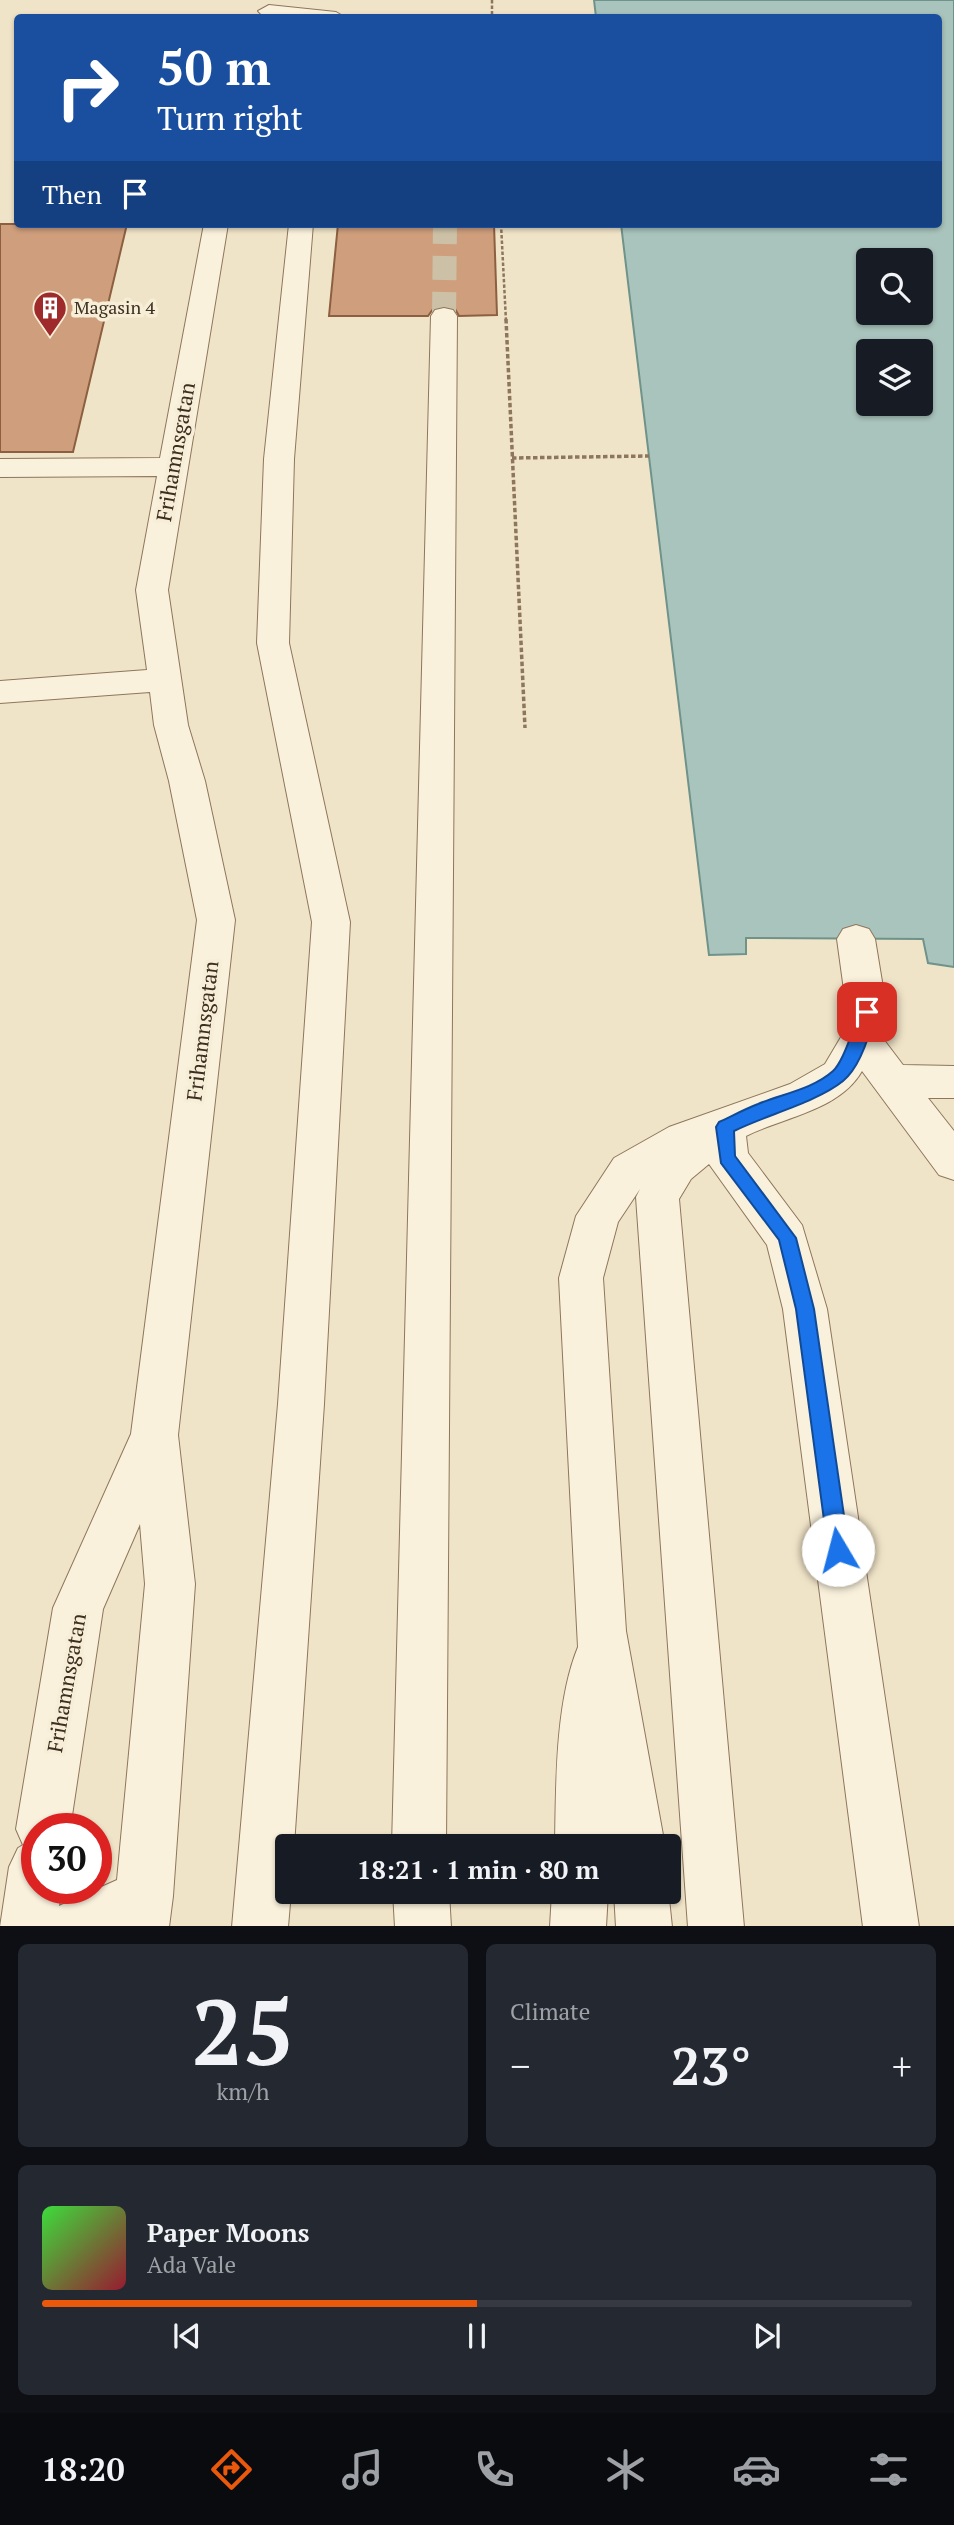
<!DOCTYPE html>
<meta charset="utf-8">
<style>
:root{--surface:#171b24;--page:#242831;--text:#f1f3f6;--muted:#9ea1a6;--line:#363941;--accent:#ea580c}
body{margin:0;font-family:"PT Serif",serif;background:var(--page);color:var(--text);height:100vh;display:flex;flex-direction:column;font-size:26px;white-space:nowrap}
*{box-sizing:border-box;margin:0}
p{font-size:23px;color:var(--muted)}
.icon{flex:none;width:38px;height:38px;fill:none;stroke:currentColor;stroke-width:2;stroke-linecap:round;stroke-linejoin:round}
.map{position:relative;height:1926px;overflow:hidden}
.sheet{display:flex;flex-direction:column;gap:18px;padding:18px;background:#0d0f14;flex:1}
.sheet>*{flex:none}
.guide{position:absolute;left:14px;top:14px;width:928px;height:214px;border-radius:7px;box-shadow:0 2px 5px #0004;background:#1a4fa0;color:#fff;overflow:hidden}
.buttons{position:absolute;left:856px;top:248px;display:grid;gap:14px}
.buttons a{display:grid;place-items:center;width:77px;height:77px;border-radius:7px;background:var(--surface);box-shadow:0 2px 5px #0004;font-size:35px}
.speed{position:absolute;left:21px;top:1813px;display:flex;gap:14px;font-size:35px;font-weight:700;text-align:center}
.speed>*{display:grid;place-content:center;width:91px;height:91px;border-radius:50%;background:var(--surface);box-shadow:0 2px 5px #0004;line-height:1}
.speed .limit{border:10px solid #d22;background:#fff;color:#111}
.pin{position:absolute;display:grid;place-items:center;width:60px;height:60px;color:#fff;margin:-30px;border-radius:14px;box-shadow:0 4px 10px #0006}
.me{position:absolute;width:77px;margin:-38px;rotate:352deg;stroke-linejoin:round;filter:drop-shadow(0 0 5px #0008)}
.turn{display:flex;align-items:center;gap:24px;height:147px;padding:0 28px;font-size:32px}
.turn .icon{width:91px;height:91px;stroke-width:2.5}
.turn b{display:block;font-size:49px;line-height:60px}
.then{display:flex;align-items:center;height:66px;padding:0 28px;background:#0003;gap:14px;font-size:26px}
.big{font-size:52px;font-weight:800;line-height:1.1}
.sheet .widget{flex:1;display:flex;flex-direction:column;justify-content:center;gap:10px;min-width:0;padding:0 24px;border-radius:10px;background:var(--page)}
.sheet .dial{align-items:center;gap:0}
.dial b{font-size:91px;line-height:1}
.song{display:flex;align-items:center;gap:21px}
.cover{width:84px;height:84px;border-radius:10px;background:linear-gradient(135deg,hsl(120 70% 55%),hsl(350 70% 35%))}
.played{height:7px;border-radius:4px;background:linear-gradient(90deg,var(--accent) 50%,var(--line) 50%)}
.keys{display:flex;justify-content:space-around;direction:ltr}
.heat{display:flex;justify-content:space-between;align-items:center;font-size:38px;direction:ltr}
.sheet .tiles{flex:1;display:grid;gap:18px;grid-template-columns:1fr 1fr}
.widget:last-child{grid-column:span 2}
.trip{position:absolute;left:275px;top:1834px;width:406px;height:70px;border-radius:7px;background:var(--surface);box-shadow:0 2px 5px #0004;font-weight:800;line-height:70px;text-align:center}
.tabs{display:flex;height:112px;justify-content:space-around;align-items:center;background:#090b0e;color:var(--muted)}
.tabs .icon{width:49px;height:49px}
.tabs .selected{color:var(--accent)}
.tabs b{font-size:32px;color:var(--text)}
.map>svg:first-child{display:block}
.water{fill:#a9c4bc;stroke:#6f938a;stroke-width:2;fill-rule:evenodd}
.building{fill:#cf9f7d;stroke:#8d5f41;stroke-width:2}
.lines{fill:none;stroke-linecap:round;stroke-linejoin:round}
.minor-tunnel{stroke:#ccc0a6;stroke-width:24;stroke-dasharray:24 12;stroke-linecap:butt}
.minor-casing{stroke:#8d765c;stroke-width:2}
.path-far1{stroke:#8d765c;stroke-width:2.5;stroke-dasharray:3.5 2;stroke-linecap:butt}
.path{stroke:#8d765c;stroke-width:3.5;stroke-dasharray:4.5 2.5;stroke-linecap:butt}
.minor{fill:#faf1dc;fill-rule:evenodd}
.route{fill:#1a73e8;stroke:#114b97;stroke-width:2}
.labels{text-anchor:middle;stroke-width:7;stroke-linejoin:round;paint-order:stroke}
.far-poi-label{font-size:18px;fill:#3d2e20;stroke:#f7eed8;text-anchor:start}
.street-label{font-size:21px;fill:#3d2e20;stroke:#f7eed8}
</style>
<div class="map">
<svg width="954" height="1927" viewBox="0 0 954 1927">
<rect width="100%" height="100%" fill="#f0e4c8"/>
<path class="water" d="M594 0H954V967L928 963 923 939 746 938V954L709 955 621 224H938V18L596 17ZM868 261H920V313H868ZM868 352H920V404H868Z"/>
<path class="building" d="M0 224H127L73 452H0Z
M338 224H494L497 315 459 316 454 307 443 305 433 309 428 316H329Z"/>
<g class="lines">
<path class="minor-tunnel" d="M444 316 445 224"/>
<g class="minor-casing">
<path id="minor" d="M269 5 336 12 346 18 262 15 258 11Z
M204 224H228L168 590 188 725 205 781 235 920 178 1435 195 1584 173 1896 169 1927H0L9 1867 18 1848 23 1845 16 1829 53 1608 131 1434 197 920 169 781 154 725 150 692 0 703V681L147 670 136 590 157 476 0 477V459L160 458ZM140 1524 145 1584 117 1880 59 1906 62 1888H37V1829H70L103 1609Z
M289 224H313L294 459 289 643 350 922 324 1404 294 1846H287V1892H291L288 1927H232L278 1404 312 922 257 643 264 459Z
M444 308 453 310 457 316 446 1846H392L431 316 435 310Z
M856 925 869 929 875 939 887 1012 881 1036 903 1065 954 1066V1098H928L954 1131V1180L939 1175 862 1071C840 1110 784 1117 746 1136L748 1153 802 1225 827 1309 919 1927H863L783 1309 767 1245 709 1164 691 1179 679 1199 744 1927H688L636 1197 640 1189 618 1222 603 1278 626 1631 665 1846H611L609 1838V1846H555C556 1786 555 1703 578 1647L559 1278 576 1216 614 1158 669 1127 790 1084 825 1064 841 1037 847 1012 837 939 843 929Z
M668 1889 672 1927H616L614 1892H668Z
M393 1892H449L451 1927H395Z
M552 1892H608L606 1927H550Z"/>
</g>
<path class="path-far1" d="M492 0V18
M501 224 506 321"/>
<path class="path" d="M506 319 525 728
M512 458 649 456"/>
<use href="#minor" class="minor"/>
</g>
<path class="route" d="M867 1006 875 1012C870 1034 861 1066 843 1081 817 1102 766 1115 734 1131L735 1156 796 1238 814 1309 849 1550 846 1557 838 1560 831 1557 828 1550 796 1309 779 1240 721 1163 716 1127 719 1122C732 1116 745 1109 758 1104 782 1094 813 1089 833 1071 847 1058 857 1009 867 1006Z"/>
<defs>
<g id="building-pin" transform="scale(1.75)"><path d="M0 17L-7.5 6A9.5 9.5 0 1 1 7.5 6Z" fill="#9e2a2b" stroke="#f7eed8"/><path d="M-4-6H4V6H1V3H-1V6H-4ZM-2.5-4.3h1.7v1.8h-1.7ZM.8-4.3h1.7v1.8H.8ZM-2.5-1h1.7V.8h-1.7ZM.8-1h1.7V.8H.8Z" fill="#fff"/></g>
</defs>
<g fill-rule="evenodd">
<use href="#building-pin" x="50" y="308"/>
</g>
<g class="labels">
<g class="far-poi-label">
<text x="74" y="314">Magasin 4</text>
</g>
<g class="street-label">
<text transform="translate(176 452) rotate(-80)" y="7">Frihamnsgatan</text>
<text transform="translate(203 1031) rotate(-83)" y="7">Frihamnsgatan</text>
<text transform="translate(67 1683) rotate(-80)" y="7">Frihamnsgatan</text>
</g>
</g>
</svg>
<div class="buttons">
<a><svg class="icon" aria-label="search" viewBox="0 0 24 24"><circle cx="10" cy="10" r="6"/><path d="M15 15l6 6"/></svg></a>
<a><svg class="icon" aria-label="layers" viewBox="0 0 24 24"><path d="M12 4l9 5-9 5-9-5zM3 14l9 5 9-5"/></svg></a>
</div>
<div class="speed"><div class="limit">30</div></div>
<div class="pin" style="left:867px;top:1012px;background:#d93025"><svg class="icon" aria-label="arrive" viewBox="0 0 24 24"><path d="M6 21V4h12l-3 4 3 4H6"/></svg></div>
<svg class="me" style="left:838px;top:1550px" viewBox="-20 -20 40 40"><circle r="19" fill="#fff"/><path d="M0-13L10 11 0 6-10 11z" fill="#1a73e8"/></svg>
<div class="trip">18:21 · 1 min · 80 m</div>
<div class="guide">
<div class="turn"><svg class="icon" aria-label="right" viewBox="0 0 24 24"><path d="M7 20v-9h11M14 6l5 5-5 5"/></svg><div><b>50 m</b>Turn right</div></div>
<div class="then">Then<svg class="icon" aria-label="arrive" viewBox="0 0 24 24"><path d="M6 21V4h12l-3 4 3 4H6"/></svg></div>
</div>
</div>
<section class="sheet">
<div class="tiles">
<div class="widget dial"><b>25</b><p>km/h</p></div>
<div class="widget"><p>Climate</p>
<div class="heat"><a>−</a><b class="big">23°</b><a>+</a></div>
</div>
<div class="widget">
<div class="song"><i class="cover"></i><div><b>Paper Moons</b><p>Ada Vale</p></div></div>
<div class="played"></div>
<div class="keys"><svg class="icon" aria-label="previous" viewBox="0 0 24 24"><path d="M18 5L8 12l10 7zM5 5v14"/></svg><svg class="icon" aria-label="pause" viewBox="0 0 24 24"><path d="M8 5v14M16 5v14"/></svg><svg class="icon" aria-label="next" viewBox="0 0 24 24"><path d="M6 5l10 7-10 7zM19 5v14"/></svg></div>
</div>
</div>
</section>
<nav class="tabs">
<b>18:20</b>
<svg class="icon selected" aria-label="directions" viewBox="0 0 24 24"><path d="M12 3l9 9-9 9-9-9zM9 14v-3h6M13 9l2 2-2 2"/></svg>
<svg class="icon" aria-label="music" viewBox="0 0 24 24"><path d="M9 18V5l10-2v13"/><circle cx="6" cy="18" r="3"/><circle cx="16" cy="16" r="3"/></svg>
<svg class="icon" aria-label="phone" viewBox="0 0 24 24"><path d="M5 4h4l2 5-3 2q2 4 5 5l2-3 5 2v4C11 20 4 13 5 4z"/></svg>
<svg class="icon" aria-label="climate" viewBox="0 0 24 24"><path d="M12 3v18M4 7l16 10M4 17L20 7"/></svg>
<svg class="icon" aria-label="car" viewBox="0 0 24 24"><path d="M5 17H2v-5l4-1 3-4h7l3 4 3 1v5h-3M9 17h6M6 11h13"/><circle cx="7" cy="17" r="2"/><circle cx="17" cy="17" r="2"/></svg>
<svg class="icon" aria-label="filters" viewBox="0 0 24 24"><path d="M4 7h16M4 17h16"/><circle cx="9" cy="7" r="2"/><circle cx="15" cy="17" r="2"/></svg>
</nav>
